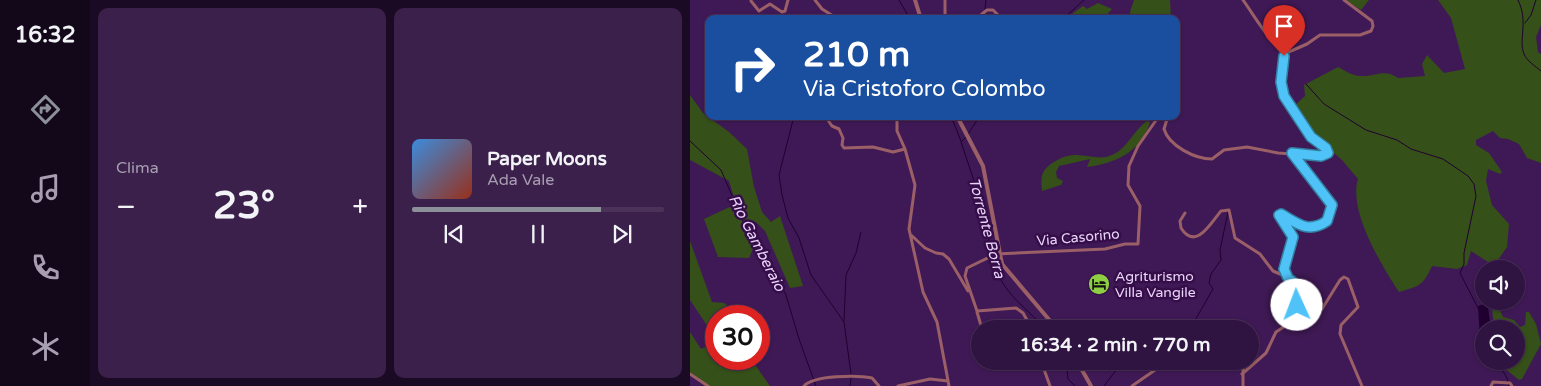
<!DOCTYPE html>
<html lang="it">
<meta charset="utf-8">
<style>
:root{--surface:#2f1340;--page:#3b204b;--text:#f1f3f6;--muted:#a79eb1;--line:#4a3259;--accent:#8c9099}
body{margin:0;font-family:"Varela Round",sans-serif;background:var(--page);color:var(--text);height:100vh;display:flex;flex-direction:column;font-size:19px;white-space:nowrap}
*{box-sizing:border-box;margin:0}
p{font-size:16px;color:var(--muted)}
.icon{flex:none;width:28px;height:28px;fill:none;stroke:currentColor;stroke-width:2;stroke-linecap:round;stroke-linejoin:round}
.map{position:relative;flex:1;overflow:hidden}
.sheet{display:flex;flex-direction:column;gap:8px;padding:8px;background:#1a0a23;width:600px}
.sheet>*{flex:none}
.banner{position:absolute;left:15px;top:15px;width:475px;height:105px;border-radius:10px;box-shadow:0 1px 4px #0004,0 0 0 1px var(--line);background:#1a4fa0;color:#fff;overflow:hidden}
.buttons{position:absolute;left:785px;top:260px;display:grid;gap:10px}
.buttons a{display:grid;place-items:center;width:50px;height:50px;border-radius:50%;background:var(--surface);box-shadow:0 1px 4px #0004,0 0 0 1px var(--line);font-size:25px}
.speed{position:absolute;left:15px;top:305px;display:flex;gap:10px;font-size:25px;font-weight:700;text-align:center}
.speed>*{display:grid;place-content:center;width:65px;height:65px;border-radius:50%;background:var(--surface);box-shadow:0 1px 4px #0004,0 0 0 1px var(--line);line-height:1}
.speed .limit{border:8px solid #d22;background:#fff;color:#111}
.pin{position:absolute;display:grid;place-items:center;width:42px;height:42px;color:#fff;margin:-51px -21px;border-radius:50% 50% 50% 0;rotate:-45deg;box-shadow:0 0 5px #0007}
.pin .icon{rotate:45deg}
.me{position:absolute;width:55px;margin:-28px;rotate:358deg;stroke-linejoin:round;filter:drop-shadow(0 0 4px #0008)}
.turn{display:flex;align-items:center;gap:18px;height:105px;padding:0 15px;font-size:22px}
.turn .icon{width:65px;height:65px;stroke-width:2.5}
.turn b{display:block;font-size:35px;line-height:42px}
.big{font-size:38px;font-weight:700;line-height:1.1}
.sheet .tile{flex:1;display:flex;flex-direction:column;justify-content:center;gap:8px;min-width:0;padding:0 18px;border-radius:10px;background:var(--page)}
.song{display:flex;align-items:center;gap:15px}
.cover{width:60px;height:60px;border-radius:8px;background:linear-gradient(135deg,hsl(210 70% 55%),hsl(10 70% 35%))}
.played{height:5px;border-radius:2px;background:linear-gradient(90deg,var(--accent) 75%,var(--line) 75%)}
.keys{display:flex;justify-content:space-around;direction:ltr}
.heat{display:flex;justify-content:space-between;align-items:center;font-size:28px;direction:ltr}
.sheet .tiles{flex:1;display:grid;gap:8px;grid-template-columns:repeat(2,1fr)}
.trip{position:absolute;left:281px;top:320px;width:288px;height:50px;border-radius:25px;background:var(--surface);box-shadow:0 1px 4px #0004,0 0 0 1px var(--line);font-weight:700;line-height:50px;text-align:center}
main{display:flex;flex:1;min-height:0}
.menu{display:flex;flex-direction:column;width:90px;justify-content:space-around;align-items:center;background:#13081a;color:var(--muted)}
.menu .icon{width:35px;height:35px}
.menu .current{color:var(--accent)}
.menu b{font-size:22px;color:var(--text)}
.map>svg:first-child{display:block}
.green{fill:#355018}
.water{fill:#200031}
.lines{fill:none;stroke-linecap:round;stroke-linejoin:round}
.stream{stroke:#200031;stroke-width:1}
.minor{stroke:#9b5f67;stroke-width:3}
.tertiary{stroke:#9b5f67;stroke-width:4}
.route-casing{stroke:#337fa1;stroke-width:12}
.route{stroke:#4fc3f7;stroke-width:9}
.labels{text-anchor:middle;stroke-width:5;stroke-linejoin:round;paint-order:stroke}
.street-label{font-size:14px;fill:#ebd6fa;stroke:#350e49}
.poi-label{font-size:14px;fill:#ebd6fa;stroke:#350e49;text-anchor:start}
.water-label{font-size:15px;font-style:italic;fill:#ead3fb;stroke:#350e49}
</style>
<main>
<nav class="menu">
<b>16:32</b>
<svg class="icon current" aria-label="directions" viewBox="0 0 24 24"><path d="M12 3l9 9-9 9-9-9zM9 14v-3h6M13 9l2 2-2 2"/></svg>
<svg class="icon" aria-label="music" viewBox="0 0 24 24"><path d="M9 18V5l10-2v13"/><circle cx="6" cy="18" r="3"/><circle cx="16" cy="16" r="3"/></svg>
<svg class="icon" aria-label="phone" viewBox="0 0 24 24"><path d="M5 4h4l2 5-3 2q2 4 5 5l2-3 5 2v4C11 20 4 13 5 4z"/></svg>
<svg class="icon" aria-label="climate" viewBox="0 0 24 24"><path d="M12 3v18M4 7l16 10M4 17L20 7"/></svg>
</nav>
<section class="sheet">
<div class="tiles">
<div class="tile"><p>Clima</p>
<div class="heat"><a>−</a><b class="big">23°</b><a>+</a></div>
</div>
<div class="tile">
<div class="song"><i class="cover"></i><div><b>Paper Moons</b><p>Ada Vale</p></div></div>
<div class="played"></div>
<div class="keys"><svg class="icon" aria-label="previous" viewBox="0 0 24 24"><path d="M18 5L8 12l10 7zM5 5v14"/></svg><svg class="icon" aria-label="pause" viewBox="0 0 24 24"><path d="M8 5v14M16 5v14"/></svg><svg class="icon" aria-label="next" viewBox="0 0 24 24"><path d="M6 5l10 7-10 7zM19 5v14"/></svg></div>
</div>
</div>
</section>
<div class="map">
<svg width="851" height="386" viewBox="0 0 851 386">
<rect width="100%" height="100%" fill="#3f1955"/>
<path class="green" d="M444 0H480L481 19H441L440 12Z
M656 0H679L671 10Z
M748 0H851V25L846 37 848 52 851 54V163L837 158 829 144 818 139 810 138 803 131 786 140V145L799 153 812 172 810 174 798 169 796 181 802 205 819 224 817 247 808 260 798 262 781 251 777 265 767 269 742 266C733 286 729 286 709 292 692 266 658 211 668 179L652 160 624 136 604 106 615 96 614 85 648 67C654 70 663 76 670 76 685 77 694 68 708 78L735 76 732 64 737 55 754 73 775 69 761 18Z
M408 3 422 9 413 19H375L393 6 397 9Z
M0 95 13 113 39 132 57 149 64 187 72 212 81 222 90 216 113 286 100 288 75 231 66 222 58 221 67 240 59 258 28 257 14 219 46 204 39 181 0 160Z
M457 121 460 122C451 152 426 163 397 167L400 159 369 166 366 172 367 178 373 181 371 185 352 191C351 178 350 172 361 164 388 144 404 165 424 154 438 147 444 130 457 121Z
M0 241 22 302 34 303 50 316H26V339L0 300Z
M808 306 813 317 824 320 830 327 835 325 836 312H839L846 324 851 344 832 379 829 380 809 364V361H826V329H804L802 307Z
M0 332 11 349 26 342V359H61L80 386H15L0 375Z"/>
<path class="water" d="M795 304 798 307 801 329H794V338L790 339 788 306Z"/>
<g class="lines">
<path class="stream" d="M209 0 220 19
M828 0C839 22 828 40 834 54 837 61 845 66 851 71
M295 9 296 0
M293 19 294 13
M373 19 394 0
M835 23 841 15 846 0
M616 84 634 104 676 130 707 140 721 149 753 159 778 176 784 184 786 196 774 253V264L770 273 789 310
M104 116 89 175 92 195 98 218 109 238 121 275 154 322 161 374
M261 116 271 141
M278 134 290 116
M276 137 271 142 286 187 294 205 301 254
M0 141 31 170 56 228 88 280 96 295 109 339 126 386
M302 258C311 292 333 305 356 329
M154 321 156 275 166 253 171 232
M500 329 523 289 519 283 521 274 531 260 530 250 538 212
M792 339 794 346
M376 361 378 379 385 386
M807 361 817 378 819 386
M160 386 161 378
M414 386 433 361"/>
<path class="minor" d="M125 0 132 9 148 19
M61 1 69 11 80 4 92 12 95 11 98 0
M255 19V0
M286 19 297 10H303L312 19
M594 54 617 44 630 35H670L681 31 683 26 682 21 654 0
M135 116 142 126 149 129 153 138 152 145 154 148 183 147 203 152 215 149
M207 116V131L215 149 225 185 219 229 233 292 247 322 259 386
M478 116 474 129C479 146 505 159 522 159L534 150 557 147 588 153 631 156 637 155 636 148C620 137 594 105 592 85 591 75 594 64 594 54 579 41 565 17 553 0
M603 153 642 205 637 221C618 234 607 223 591 214L589 215 603 237 594 265V273L611 287 613 292C609 302 600 313 610 322L613 321 632 309 650 280 654 277 658 279 668 307 651 325 650 334 672 386
M495 213 490 221 491 228C506 252 522 221 531 211L539 210 545 238 570 254 583 271 597 277
M221 235 235 248 246 253 253 254 259 259 278 291
M287 312 292 329
M342 329 333 313 326 308 287 311 275 276 277 268 306 254 415 249 435 244H448L450 206 438 185 439 166 448 146 469 116
M351 361 360 386
M484 361 510 368 518 361
M553 361V386
M0 374 18 386
M552 374 576 353 586 332 598 324 605 314
M114 386C124 375 168 375 182 378L189 386
M208 386 240 379 258 381
M442 386 478 361
M801 386 803 382 820 383 822 386"/>
<path class="tertiary" d="M225 0 231 19
M267 116 293 166 312 264 367 329
M387 361 401 386"/>
</g>
<g class="lines">
<g class="route-casing">
<path id="route" d="M594 56 591 82 594 96 621 137 636 148 638 153 631 156 602 153 642 205 637 221C618 234 607 223 591 214L589 215 603 237 594 269 598 278 613 290 607 305"/>
</g>
<use href="#route" class="route"/>
</g>
<defs>
<g id="hotel-disc" transform="scale(1.125)"><circle r="9.5" fill="#8dce43" stroke="#350e49"/><path d="M-6-4.5h1.5V1H6V5H4.5V3h-9V5H-6ZM-4 0a1.8 1.8 0 1 1 3.6 0ZM.5 0V-2.5h3Q6-2.5 6 0Z" fill="#111"/></g>
</defs>
<g fill-rule="evenodd">
<use href="#hotel-disc" x="409" y="284"/>
</g>
<g class="labels">
<g class="street-label">
<text transform="translate(388 237) rotate(-5)" y="5">Via Casorino</text>
</g>
<g class="poi-label">
<text x="425" y="281">Agriturismo<tspan x="425" dy="16">Villa Vangile</tspan></text>
</g>
<g class="water-label">
<text transform="translate(297 228) rotate(75)" y="5">Torrente Borra</text>
<text transform="translate(67 243) rotate(63)" y="5">Rio Gamberaio</text>
</g>
</g>
</svg>
<div class="buttons">
<a><svg class="icon" aria-label="sound" viewBox="0 0 24 24"><path d="M4 9h4l5-4v14l-5-4H4zM17 9q2 3 0 6"/></svg></a>
<a><svg class="icon" aria-label="search" viewBox="0 0 24 24"><circle cx="10" cy="10" r="6"/><path d="M15 15l6 6"/></svg></a>
</div>
<div class="speed"><div class="limit">30</div></div>
<div class="pin" style="left:594px;top:56px;background:#d93025"><svg class="icon" aria-label="arrive" viewBox="0 0 24 24"><path d="M6 21V4h12l-3 4 3 4H6"/></svg></div>
<svg class="me" style="left:607px;top:305px" viewBox="-20 -20 40 40"><circle r="19" fill="#fff"/><path d="M0-13L10 11 0 6-10 11z" fill="#4fc3f7"/></svg>
<div class="trip">16:34 · 2 min · 770 m</div>
<div class="banner">
<div class="turn"><svg class="icon" aria-label="right" viewBox="0 0 24 24"><path d="M7 20v-9h11M14 6l5 5-5 5"/></svg><div><b>210 m</b>Via Cristoforo Colombo</div></div>
</div>
</div>
</main>
